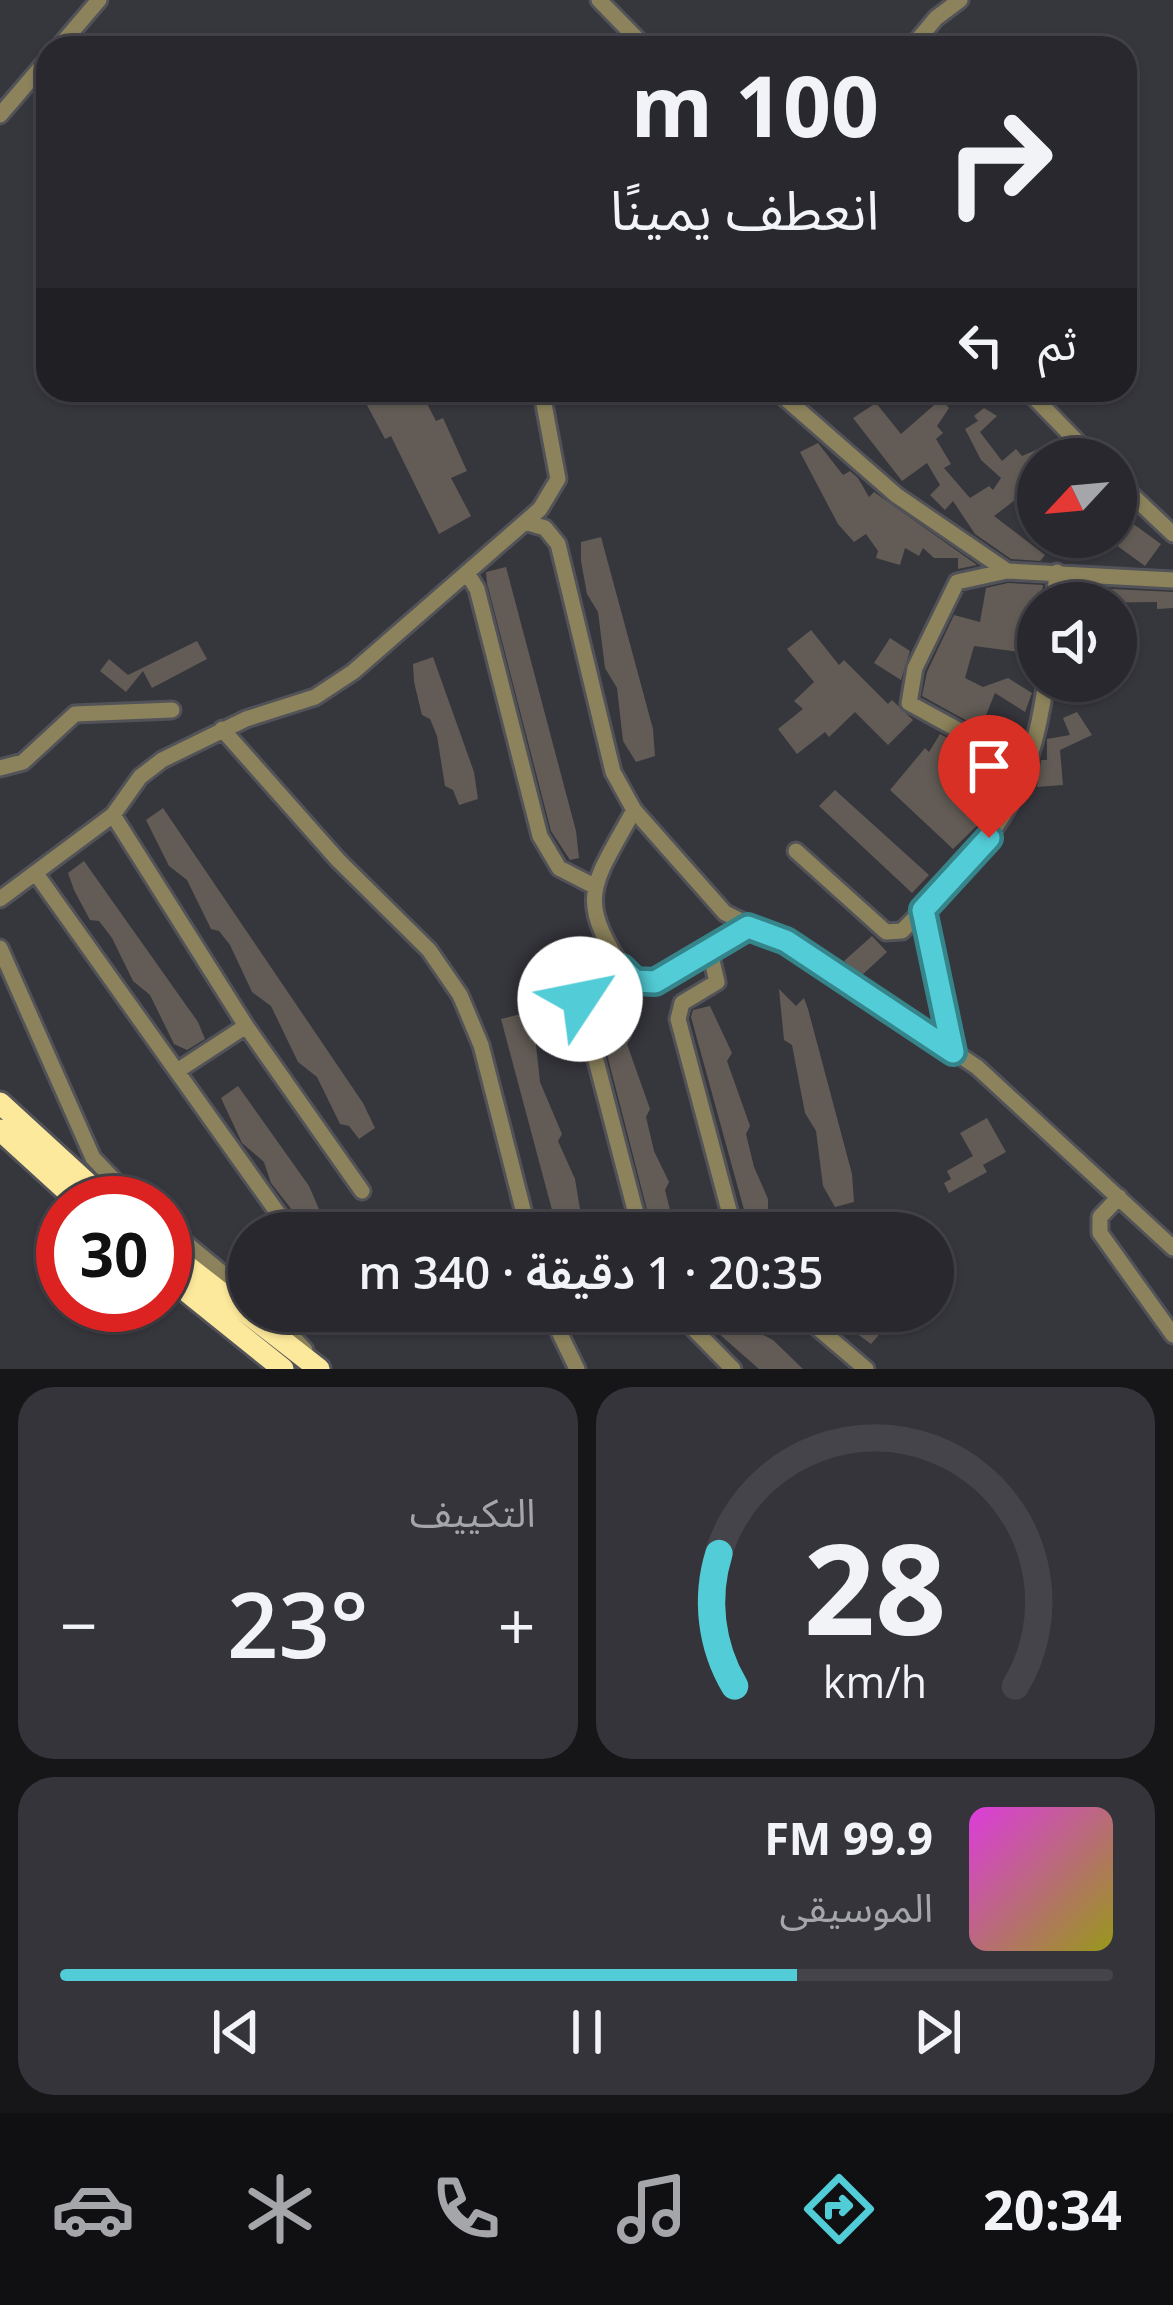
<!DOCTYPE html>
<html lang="ar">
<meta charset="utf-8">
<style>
:root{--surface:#28282e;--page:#34343a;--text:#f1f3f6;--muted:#a5a6aa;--line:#44444a;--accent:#52ccd6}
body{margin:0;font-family:"Open Sans","Noto Sans Arabic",sans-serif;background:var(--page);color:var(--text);direction:rtl;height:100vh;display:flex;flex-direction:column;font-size:45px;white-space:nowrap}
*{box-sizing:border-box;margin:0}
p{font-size:39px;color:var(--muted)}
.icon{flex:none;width:66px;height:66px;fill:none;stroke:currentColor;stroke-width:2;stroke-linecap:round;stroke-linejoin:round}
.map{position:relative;height:1369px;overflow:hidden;direction:ltr}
.sheet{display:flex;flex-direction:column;gap:18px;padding:18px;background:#161619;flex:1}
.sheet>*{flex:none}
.banner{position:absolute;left:36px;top:36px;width:1101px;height:366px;border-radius:36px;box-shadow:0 3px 9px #0004,0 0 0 3px var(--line);direction:rtl;background:#28282e;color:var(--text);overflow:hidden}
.needle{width:78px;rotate:244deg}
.fabs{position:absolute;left:1017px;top:438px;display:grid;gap:24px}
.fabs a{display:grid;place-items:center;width:120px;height:120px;border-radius:50%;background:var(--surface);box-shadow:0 3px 9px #0004,0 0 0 3px var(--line);font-size:60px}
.speed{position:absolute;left:36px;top:1176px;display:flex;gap:24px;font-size:60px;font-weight:700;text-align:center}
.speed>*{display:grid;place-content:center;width:156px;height:156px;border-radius:50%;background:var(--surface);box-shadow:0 3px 9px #0004,0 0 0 3px var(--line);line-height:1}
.speed .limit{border:18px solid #d22;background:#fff;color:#111}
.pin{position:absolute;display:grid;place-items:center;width:102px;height:102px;color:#fff;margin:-123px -51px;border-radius:50% 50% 50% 0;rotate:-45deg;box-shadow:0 0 12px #0007}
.pin .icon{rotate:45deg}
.me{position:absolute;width:132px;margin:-66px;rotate:56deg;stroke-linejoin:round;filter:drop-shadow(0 0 9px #0008)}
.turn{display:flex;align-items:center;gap:42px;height:252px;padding:0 60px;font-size:54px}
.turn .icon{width:156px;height:156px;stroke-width:2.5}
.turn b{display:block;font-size:84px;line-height:102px}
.then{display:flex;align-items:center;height:114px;padding:0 60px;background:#0003;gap:24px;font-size:45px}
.big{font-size:90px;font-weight:600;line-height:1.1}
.sheet .tile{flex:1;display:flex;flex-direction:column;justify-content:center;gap:18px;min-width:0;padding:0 42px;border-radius:36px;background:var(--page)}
.sheet .dial{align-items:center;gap:0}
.dial svg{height:312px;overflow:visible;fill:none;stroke:var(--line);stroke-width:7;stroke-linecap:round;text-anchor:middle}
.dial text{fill:var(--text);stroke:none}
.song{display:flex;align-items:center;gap:36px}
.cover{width:144px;height:144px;border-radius:18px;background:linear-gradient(135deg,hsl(300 70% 55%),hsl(60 70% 35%))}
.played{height:12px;border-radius:6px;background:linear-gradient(90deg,var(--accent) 70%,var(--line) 70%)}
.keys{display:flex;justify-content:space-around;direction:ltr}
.heat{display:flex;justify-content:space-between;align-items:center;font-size:66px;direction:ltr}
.sheet .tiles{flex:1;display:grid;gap:18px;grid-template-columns:1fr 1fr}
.tile:last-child{grid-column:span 2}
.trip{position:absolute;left:228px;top:1212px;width:726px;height:120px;border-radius:60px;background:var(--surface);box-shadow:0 3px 9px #0004,0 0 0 3px var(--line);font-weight:600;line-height:120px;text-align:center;direction:rtl}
.dock{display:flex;height:192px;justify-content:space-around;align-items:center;background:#101012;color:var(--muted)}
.dock .icon{width:84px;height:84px}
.dock .selected{color:var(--accent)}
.dock b{font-size:54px;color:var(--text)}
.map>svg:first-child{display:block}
.building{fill:#635c56}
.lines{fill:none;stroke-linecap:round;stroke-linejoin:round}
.minor-casing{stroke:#525259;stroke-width:21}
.highway-casing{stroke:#525259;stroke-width:27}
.minor{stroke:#8c825b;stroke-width:15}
.highway{stroke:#fde99b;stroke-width:21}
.route-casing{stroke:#35858b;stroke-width:30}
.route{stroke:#52ccd6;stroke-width:21}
</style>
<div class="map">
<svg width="1173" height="1369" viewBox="0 0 1173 1369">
<rect width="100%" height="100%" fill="#36363d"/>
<path class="building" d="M359 390H420L436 421 443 418 467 471 451 478 471 516 439 534 391 436 385 439Z
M941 399 949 408 937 426 943 433 936 439 951 464 944 468 970 498 989 486 993 490 1001 478 981 460 965 429 978 421 974 416 984 408 997 416 980 432 1002 461 1016 449 1022 456 1052 443 1061 459H1038V496L1031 488 994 516 1045 555 1040 561 1011 559 975 534 953 501 945 510 930 495 940 485 927 463 902 481 853 418 876 403 901 434Z
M818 443 843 475 850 471 858 478 869 497 874 492 977 565 958 569V558H934L923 548 919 556 905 548 900 565 876 558 878 551 866 534 854 542 838 524 800 452Z
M1132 523 1161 544 1145 566 1116 545Z
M601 537 653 729 655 756 636 762 623 741 617 688 605 668 598 612 587 594 581 561V542Z
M506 567 576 831 579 858 570 860 551 831 487 583 486 572Z
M1008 583 1043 585 1035 654 974 646 965 678 983 687 1008 678 1032 693 1025 712 995 693 984 720 1020 740 1016 748 922 696 927 672 954 615 980 622 986 588Z
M1093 588 1173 592V608L1157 609V602L1066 603 1067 590Z
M811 630 839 665 844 660 888 704 892 700 913 720 888 745 855 712 829 737 825 732 797 754 778 729 803 709 794 701 814 682 787 649Z
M890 638 910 651 901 680 874 663Z
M197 641 207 659 152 688 143 671 126 692 100 671 109 659 128 675Z
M433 657 474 772 478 799 459 805 453 790 445 786 437 736 430 719 422 715 414 682 413 664Z
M1077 712 1092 735 1060 750 1063 785 1037 787 1041 760H1047V739L1070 735 1063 718Z
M940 734 1011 772 991 812 953 849 890 790 925 748 929 752Z
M835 790 929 875 912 893 819 806Z
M163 808 363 1103 375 1128 359 1139 349 1126 340 1124 317 1077 298 1062 271 1006 252 992 230 945 219 931 211 929 187 880 169 866 146 820Z
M84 861 198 1022 205 1039 187 1050 174 1044 150 995 133 981 112 938 99 921 90 920 74 890 68 873Z
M872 936 887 952 861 976 844 961Z
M610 989 632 1036 627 1044 650 1109 646 1117 654 1151 669 1182 665 1190 676 1233H653L593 1000 597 992Z
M779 989 796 1006 804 998 808 1009 852 1174 854 1202 835 1207 823 1186 816 1131 805 1113 792 1045 784 1040Z
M710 1006 732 1053 727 1061 750 1126 746 1134 754 1167 768 1199V1223L749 1228 691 1017 693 1010Z
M521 1014 535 1035 540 1082 562 1134 558 1141 575 1179 584 1233H562L552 1210 501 1019Z
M238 1086 309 1186 319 1209 340 1233H310L271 1183 264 1162 242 1143 221 1098Z
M987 1118 1006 1152 983 1165 987 1172 949 1193 944 1183 951 1179 947 1171 973 1156 960 1133Z
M693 1311H732L735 1320 773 1340 803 1369H759Z
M826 1311H875L872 1318 884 1329 871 1344Z"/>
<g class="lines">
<g class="minor-casing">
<path id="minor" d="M599 0 646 48
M58 48 99 0
M911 48 936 18 960 0
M0 115 48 59
M776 390 896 495 1007 571
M1027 390 1094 459
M1116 480 1173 534
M525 522 545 528 558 544 613 772 634 810 725 913 797 948 977 1067 1173 1248
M467 573 477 589 540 836 559 868 594 886
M1054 603 1057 572
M222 729 338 860 429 950 460 995 481 1045 529 1233
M0 768 23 762 75 714 172 710
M1028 768 909 703 915 668 957 582 1007 571 1173 580
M634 810C592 887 574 897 628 976L654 982 748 927
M113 815 246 1026 362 1191
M796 851 886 932 902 931C988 844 1029 807 1046 681
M37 875 292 1233
M0 899 113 815 140 777 162 760 246 719 315 697 353 672 540 509 558 479 544 404 550 390
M923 910 953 1052
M0 948 93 1158 136 1203
M709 948 717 982 682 1003 678 1019 735 1233
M622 968 589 980 580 999 641 1233
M177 1071 246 1026
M1119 1197 1100 1217V1233L1173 1335
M165 1226 249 1295
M269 1311 305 1350
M347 1311 357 1324
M549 1311 577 1369
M676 1311 733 1369
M798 1311 866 1369"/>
</g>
<g class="highway-casing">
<path id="highway" d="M0 1103 109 1203
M0 1130 80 1203
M165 1249 319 1369
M165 1274 283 1369"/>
</g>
<use href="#minor" class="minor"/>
<use href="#highway" class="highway"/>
</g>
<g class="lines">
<g class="route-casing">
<path id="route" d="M580 999C584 976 602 974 622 968L635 981 655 982 748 927 786 941 953 1052 923 910 989 838"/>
</g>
<use href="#route" class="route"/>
</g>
</svg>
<div class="fabs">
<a><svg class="needle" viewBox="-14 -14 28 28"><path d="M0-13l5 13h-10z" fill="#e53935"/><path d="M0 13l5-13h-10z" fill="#a5a6aa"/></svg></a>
<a><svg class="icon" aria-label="sound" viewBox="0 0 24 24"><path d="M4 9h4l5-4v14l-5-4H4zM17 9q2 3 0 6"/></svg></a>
</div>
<div class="speed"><div class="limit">30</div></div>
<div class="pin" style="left:989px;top:838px;background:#d93025"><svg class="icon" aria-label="arrive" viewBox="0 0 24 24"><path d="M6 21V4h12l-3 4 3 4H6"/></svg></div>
<svg class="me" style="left:580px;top:999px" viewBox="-20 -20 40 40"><circle r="19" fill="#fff"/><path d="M0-13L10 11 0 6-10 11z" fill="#52ccd6"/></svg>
<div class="trip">20:35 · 1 دقيقة · 340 m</div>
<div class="banner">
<div class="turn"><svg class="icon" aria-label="right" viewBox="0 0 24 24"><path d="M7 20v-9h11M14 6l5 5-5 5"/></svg><div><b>100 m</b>انعطف يمينًا</div></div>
<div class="then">ثم<svg class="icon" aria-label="left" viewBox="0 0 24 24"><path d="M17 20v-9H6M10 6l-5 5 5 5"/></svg></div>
</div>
</div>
<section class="sheet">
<div class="tiles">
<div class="tile dial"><svg viewBox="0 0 100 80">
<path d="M14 69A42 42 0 1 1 86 69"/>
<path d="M14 69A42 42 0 0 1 10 35" stroke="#52ccd6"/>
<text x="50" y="56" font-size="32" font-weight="700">28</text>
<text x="50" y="72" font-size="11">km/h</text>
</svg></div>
<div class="tile"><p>التكييف</p>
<div class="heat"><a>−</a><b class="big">23°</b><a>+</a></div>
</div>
<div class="tile">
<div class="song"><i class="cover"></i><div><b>99.9 FM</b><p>الموسيقى</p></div></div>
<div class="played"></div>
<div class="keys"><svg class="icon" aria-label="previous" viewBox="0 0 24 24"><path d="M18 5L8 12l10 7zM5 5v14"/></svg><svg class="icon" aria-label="pause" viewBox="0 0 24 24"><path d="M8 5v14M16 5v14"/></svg><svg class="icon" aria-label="next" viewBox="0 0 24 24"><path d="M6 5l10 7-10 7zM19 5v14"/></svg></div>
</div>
</div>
</section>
<nav class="dock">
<b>20:34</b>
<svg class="icon selected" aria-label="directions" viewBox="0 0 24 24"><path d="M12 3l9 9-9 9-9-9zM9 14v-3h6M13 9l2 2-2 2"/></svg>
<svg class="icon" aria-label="music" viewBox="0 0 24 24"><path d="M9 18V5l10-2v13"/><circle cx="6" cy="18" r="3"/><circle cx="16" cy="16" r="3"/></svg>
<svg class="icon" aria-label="phone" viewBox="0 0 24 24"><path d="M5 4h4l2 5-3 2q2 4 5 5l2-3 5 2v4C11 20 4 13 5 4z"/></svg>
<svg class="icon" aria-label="climate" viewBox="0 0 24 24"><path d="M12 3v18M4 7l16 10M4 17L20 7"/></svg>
<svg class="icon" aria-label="car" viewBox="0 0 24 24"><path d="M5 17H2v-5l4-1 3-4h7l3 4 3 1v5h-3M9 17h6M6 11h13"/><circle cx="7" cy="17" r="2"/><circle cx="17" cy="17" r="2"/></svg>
</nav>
